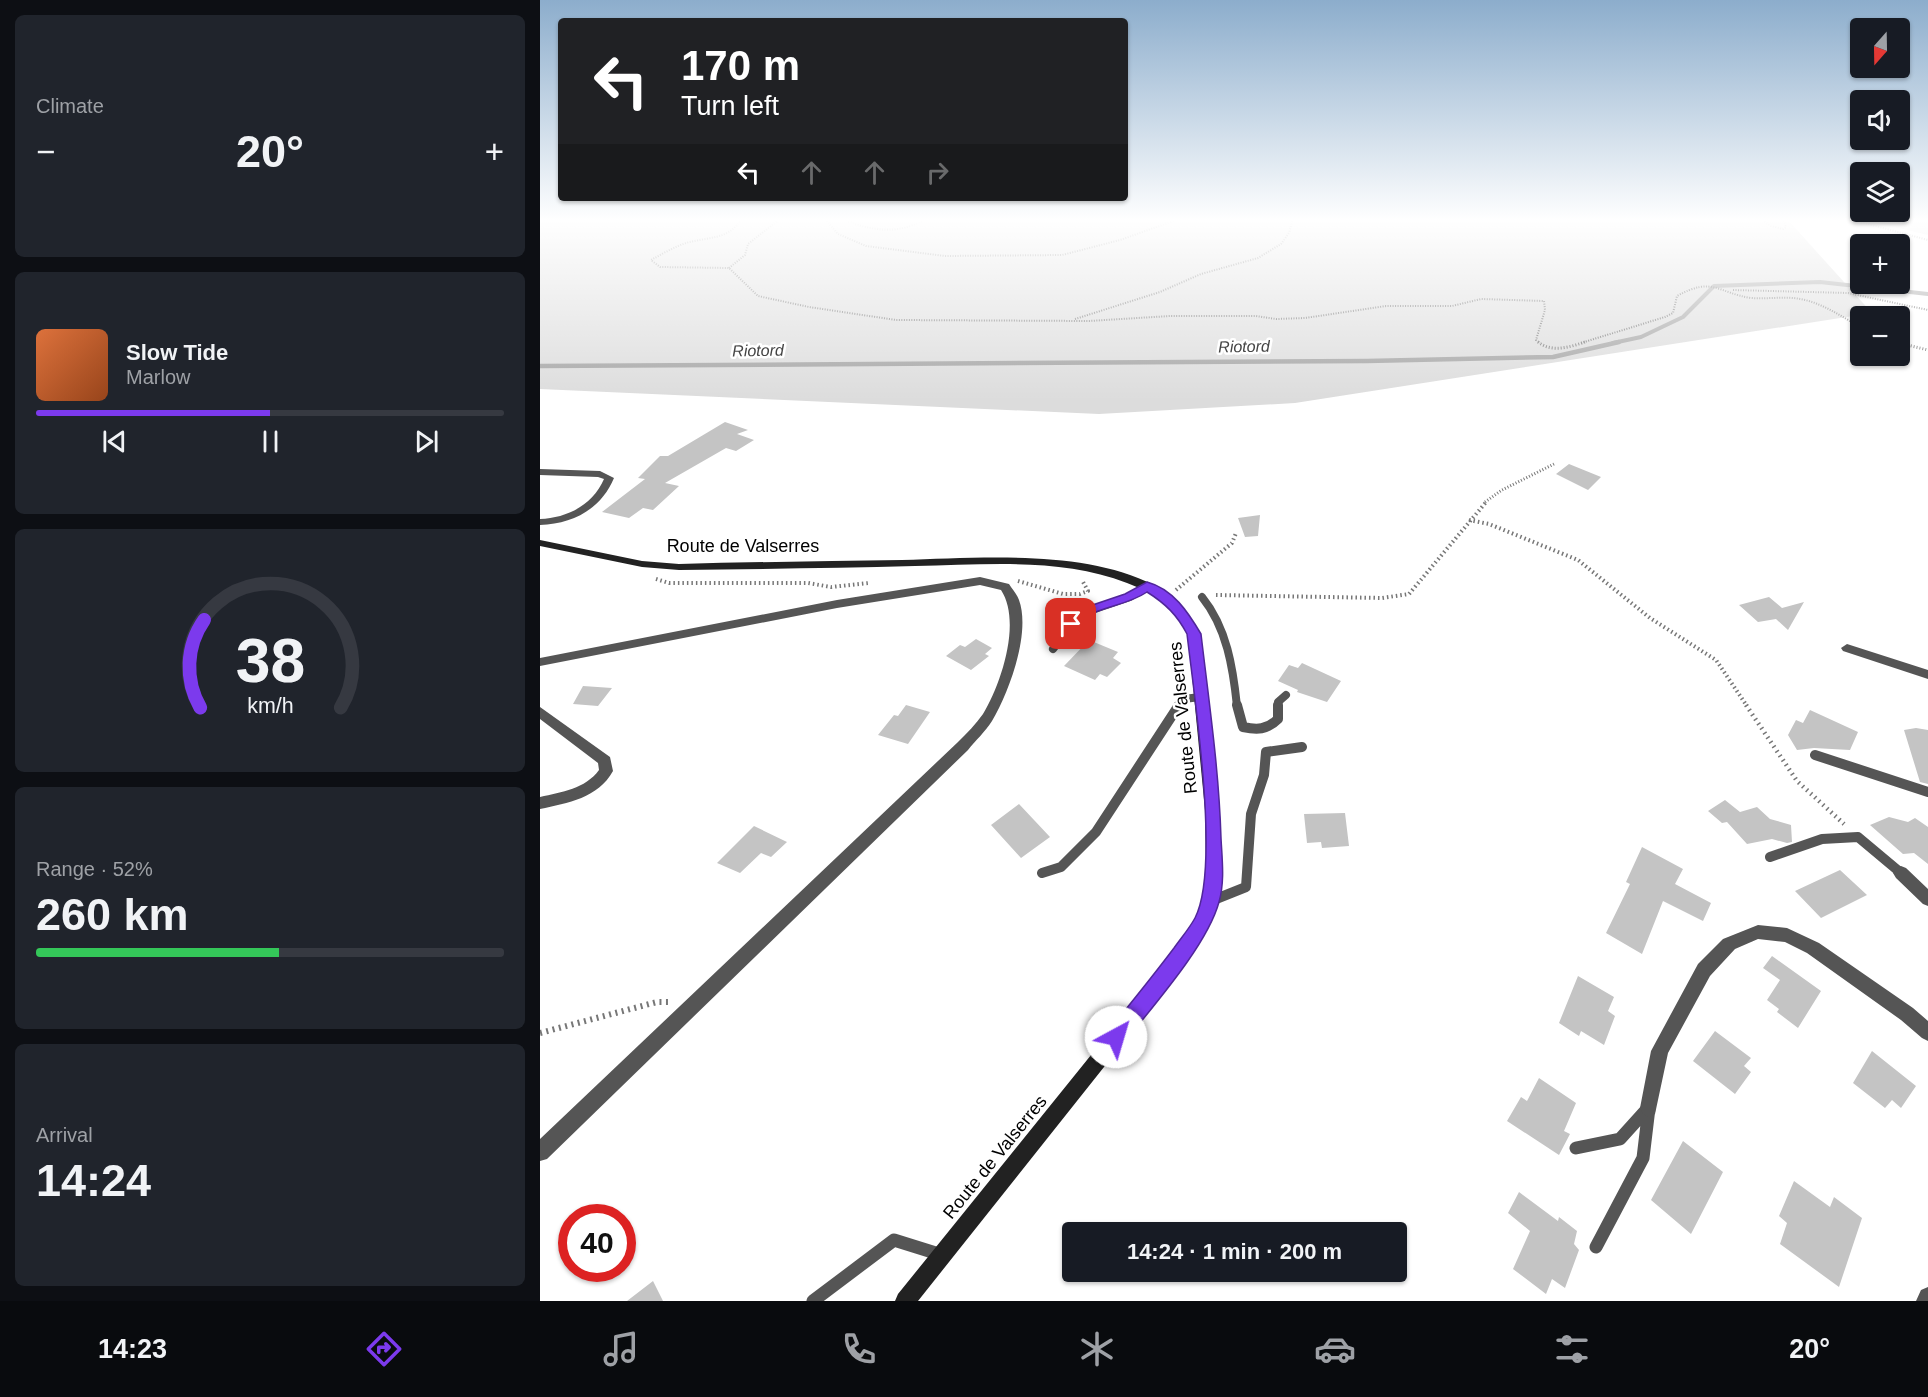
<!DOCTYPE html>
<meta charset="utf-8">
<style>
:root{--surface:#171b24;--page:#20242c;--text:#f1f3f6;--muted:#9ea1a6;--line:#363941;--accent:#7c3aed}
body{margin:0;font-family:Arial,sans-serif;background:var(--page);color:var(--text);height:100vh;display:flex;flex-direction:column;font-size:22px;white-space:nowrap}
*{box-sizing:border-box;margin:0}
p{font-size:20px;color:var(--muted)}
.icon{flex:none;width:33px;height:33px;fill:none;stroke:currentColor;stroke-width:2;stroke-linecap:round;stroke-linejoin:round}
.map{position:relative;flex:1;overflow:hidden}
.details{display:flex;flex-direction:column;gap:15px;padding:15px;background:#0d0f14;width:540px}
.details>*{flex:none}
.top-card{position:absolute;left:18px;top:18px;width:570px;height:183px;border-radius:6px;box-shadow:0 2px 4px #0004;background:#202124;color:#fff;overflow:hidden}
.needle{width:39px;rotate:200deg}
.buttons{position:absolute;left:1310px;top:18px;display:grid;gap:12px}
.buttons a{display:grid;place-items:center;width:60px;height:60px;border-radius:6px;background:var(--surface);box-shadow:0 2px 4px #0004;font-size:30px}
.speed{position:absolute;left:18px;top:1204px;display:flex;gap:12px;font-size:30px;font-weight:700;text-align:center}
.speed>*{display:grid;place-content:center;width:78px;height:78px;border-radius:50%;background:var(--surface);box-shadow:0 2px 4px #0004;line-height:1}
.speed .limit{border:9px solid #d22;background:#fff;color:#111}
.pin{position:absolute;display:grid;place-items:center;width:51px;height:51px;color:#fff;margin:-26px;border-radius:12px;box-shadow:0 3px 9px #0006}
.me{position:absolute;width:66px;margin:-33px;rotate:39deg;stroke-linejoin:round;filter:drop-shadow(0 0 4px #0008)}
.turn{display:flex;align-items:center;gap:21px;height:126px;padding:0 24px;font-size:27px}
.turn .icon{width:78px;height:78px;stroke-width:2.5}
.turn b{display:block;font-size:42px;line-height:51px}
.lanes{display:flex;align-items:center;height:57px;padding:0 24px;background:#0003;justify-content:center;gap:30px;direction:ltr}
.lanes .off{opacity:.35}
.big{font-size:45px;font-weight:700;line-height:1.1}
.details .widget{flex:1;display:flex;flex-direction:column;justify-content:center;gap:9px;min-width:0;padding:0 21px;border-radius:9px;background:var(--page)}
.details .dial{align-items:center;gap:0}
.dial svg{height:156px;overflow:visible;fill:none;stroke:var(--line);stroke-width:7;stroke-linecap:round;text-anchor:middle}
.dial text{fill:var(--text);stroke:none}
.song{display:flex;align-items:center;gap:18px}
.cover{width:72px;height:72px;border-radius:9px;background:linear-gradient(135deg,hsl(20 70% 55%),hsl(20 70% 35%))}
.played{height:6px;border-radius:3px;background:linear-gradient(90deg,var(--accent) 50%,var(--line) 50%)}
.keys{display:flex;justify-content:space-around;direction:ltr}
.heat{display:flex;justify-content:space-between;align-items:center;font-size:33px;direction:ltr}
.charge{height:9px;border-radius:4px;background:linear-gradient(90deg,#34c759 52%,var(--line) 0)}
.trip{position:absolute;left:522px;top:1222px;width:345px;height:60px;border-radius:6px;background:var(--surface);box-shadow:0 2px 4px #0004;font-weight:700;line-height:60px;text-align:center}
.menu{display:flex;height:96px;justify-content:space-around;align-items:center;background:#090b0e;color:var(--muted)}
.menu .icon{width:42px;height:42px}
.menu .current{color:var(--accent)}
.menu b{font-size:27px;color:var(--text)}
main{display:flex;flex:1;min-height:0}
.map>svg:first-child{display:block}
.green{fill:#dcdcdc}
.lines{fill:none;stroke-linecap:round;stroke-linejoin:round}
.stream-far1{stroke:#a3a3a3;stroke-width:4}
.stream{stroke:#a3a3a3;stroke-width:4.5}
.building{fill:#c4c4c4}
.path-far4{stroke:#777;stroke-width:2;stroke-dasharray:1 1.5;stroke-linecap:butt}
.path-far3{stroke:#777;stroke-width:3;stroke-dasharray:1 2;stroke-linecap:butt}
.path-far2{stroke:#777;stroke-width:4;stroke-dasharray:1.5 3;stroke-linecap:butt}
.path-far1{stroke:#777;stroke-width:4.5;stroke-dasharray:1.5 4;stroke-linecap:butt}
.path{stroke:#777;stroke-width:6;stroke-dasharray:2 4.5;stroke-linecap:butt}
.lane-far2{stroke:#555;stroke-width:8}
.lane-far1{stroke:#555;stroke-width:10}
.lane{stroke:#555;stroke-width:13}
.street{fill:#555;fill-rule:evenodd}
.secondary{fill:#222;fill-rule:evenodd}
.route{fill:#7c3aed;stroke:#51269a;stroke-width:1.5}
.labels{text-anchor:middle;stroke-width:5;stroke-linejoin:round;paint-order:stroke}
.far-water-label{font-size:16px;font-style:italic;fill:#444;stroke:#fff}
.street-label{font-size:18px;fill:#000;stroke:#fff}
</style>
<main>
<section class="details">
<div class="widget"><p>Climate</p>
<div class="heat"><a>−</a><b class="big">20°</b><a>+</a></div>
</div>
<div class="widget">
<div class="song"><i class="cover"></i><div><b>Slow Tide</b><p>Marlow</p></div></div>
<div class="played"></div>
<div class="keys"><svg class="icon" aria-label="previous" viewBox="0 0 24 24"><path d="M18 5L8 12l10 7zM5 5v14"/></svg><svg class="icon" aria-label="pause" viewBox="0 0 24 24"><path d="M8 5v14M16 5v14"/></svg><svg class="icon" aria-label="next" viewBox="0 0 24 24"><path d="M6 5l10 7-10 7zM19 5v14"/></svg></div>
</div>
<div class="widget dial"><svg viewBox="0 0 100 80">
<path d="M14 69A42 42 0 1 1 86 69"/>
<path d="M14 69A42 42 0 0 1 16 24" stroke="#7c3aed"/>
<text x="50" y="56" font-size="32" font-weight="700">38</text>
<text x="50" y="72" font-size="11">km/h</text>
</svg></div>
<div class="widget"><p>Range · 52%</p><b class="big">260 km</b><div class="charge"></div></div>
<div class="widget"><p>Arrival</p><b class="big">14:24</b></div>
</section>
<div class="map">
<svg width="1388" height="1301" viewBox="0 0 1388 1301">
<rect width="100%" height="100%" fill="#fff"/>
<path class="green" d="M0 219H1247L1332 313 755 403 559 414 0 389Z
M1322 219H1388V235Z"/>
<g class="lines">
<path class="stream-far1" d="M1073 343 1101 337 1143 317 1174 286 1280 282 1388 294"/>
<path class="stream" d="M0 366 827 361 1013 357 1079 342"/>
</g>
<path class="building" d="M185 422 208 430 197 434 214 440 196 451 186 448 125 483 139 486 113 510 103 508 89 518 62 512 105 479 98 478 120 456H128Z
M1029 464 1061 477 1048 490 1016 474Z
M720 515 718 536 705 537 698 518Z
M1229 597 1242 608 1264 602 1248 630 1236 619 1218 622 1199 605Z
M436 639 452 648 445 654 449 656 431 670 406 656 420 645 425 647Z
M549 640 578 652 573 658 581 663 567 677 560 674 555 680 524 666Z
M762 663 801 681 787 702 757 692 758 690 738 681 749 665 758 668Z
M43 686 72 688 58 706 33 704Z
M366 705 390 712 368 744 338 735 354 715 358 716Z
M1270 710 1318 732 1310 750 1274 748 1257 750 1248 735 1256 720 1263 723Z
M1376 728 1388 730V784L1380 782 1364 730Z
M1185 800 1200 812 1217 807 1230 819 1251 825 1252 842 1247 843 1232 839 1207 844 1187 822 1182 823 1168 811Z
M479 804 510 837 481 858 451 825Z
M805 813 809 846 782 848 781 842 767 843 764 814Z
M1349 817 1368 822 1375 818 1388 827V864L1374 853 1363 854 1330 825Z
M214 826 247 842 231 857 221 853 200 873 177 863Z
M1102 847 1143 869 1135 884 1171 903 1163 921 1123 901 1102 954 1066 933 1090 884 1086 882Z
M1300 870 1327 895 1281 918 1255 891Z
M1232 956 1281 991 1258 1028 1237 1012 1239 1009 1227 1000 1240 980 1223 968Z
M1038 976 1074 997 1068 1011 1075 1016 1064 1045 1041 1031 1039 1036 1019 1023Z
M1175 1031 1211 1058 1204 1066 1211 1072 1195 1094 1153 1061Z
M1332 1051 1376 1086 1361 1108 1352 1100 1345 1108 1313 1083Z
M999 1078 1036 1103 1024 1131 1030 1134 1019 1155 967 1121 981 1097 987 1101Z
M1143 1141 1183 1172 1151 1234 1111 1200Z
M1254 1181 1290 1207 1294 1197 1322 1218 1299 1287 1240 1244 1247 1223 1239 1216Z
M979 1192 1018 1221 1019 1217 1037 1231 1034 1244 1039 1250 1025 1288 1012 1279 1006 1294 973 1269 990 1231 968 1213Z
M113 1281 123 1301H87Z"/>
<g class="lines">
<path class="path-far4" d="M201 219C190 240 166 237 146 243 134 247 122 254 111 260L120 267 189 268 218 296 269 307 356 320 549 321 630 316H716L736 319 765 318 846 306H912L941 299 1004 301 1005 310 996 340 1000 343
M285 219 298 234 326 246 405 256 522 255 580 240 639 219
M301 219C329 230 358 236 385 219
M1220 219 1231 226 1243 229 1246 227 1244 219
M1309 219 1388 240
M189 268 205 255 208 244 240 219
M1193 290 1308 293 1388 310
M535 319 620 292 661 274 718 258 741 244 749 233 753 219
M1041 343 1125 317 1133 313 1137 296C1173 276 1178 293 1211 298 1225 299 1239 297 1253 298 1278 300 1299 315 1320 327"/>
<path class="path-far3" d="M998 342C1012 353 1030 347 1045 342
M1359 343 1388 350
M945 502 962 490 1014 464"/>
<path class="path-far2" d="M929 520 949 524 1038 560 1110 618 1176 660 1207 706
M116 579 129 583H268L291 587 329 583
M478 581 523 594H540L548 591 542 580
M636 590 692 543 696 533
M676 595 842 598 869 594 947 501"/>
<path class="path-far1" d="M1206 705 1257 781 1304 824"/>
<path class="path" d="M0 1033 117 1002H130"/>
<path class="lane-far2" d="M662 597C687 628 693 668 697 706
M513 649 540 614 590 597 607 586
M637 706 644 699 660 697
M738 706V702L746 695"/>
<path class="lane-far1" d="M697 705 703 727C717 730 727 730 738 719V705
M1275 755 1388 792
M1230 857 1282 839 1318 837 1361 873
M502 873 521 867 556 832 639 705
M671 901 706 887 711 814 724 775 726 752 762 747"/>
<path class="lane" d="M1036 1148 1080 1139 1108 1108
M1056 1247 1103 1158 1109 1108
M273 1301 354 1240 402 1255"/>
<path class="street" d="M0 469 60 471 74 478C61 509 33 524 0 525V519C27 518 53 505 64 479L58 477 0 475Z
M440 577 469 584C472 589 477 594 479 600 491 633 469 692 452 721 445 732 436 740 428 750L7 1159 0 1161V1139L418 742C427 733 436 724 443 714 461 684 482 622 461 590L440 585 297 608 0 666V658L297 600Z
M1307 644 1388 670V679L1303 651 1301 648Z
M0 707 70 757 73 771C58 798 28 803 0 809V797C22 792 45 789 59 770L58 763 0 719Z
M1361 866 1366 868 1388 889V906L1383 904 1356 878 1353 873 1356 868Z
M1218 925 1247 928 1279 943 1373 1008 1388 1021V1041L1382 1038 1361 1020 1267 953 1245 942 1218 939 1195 949 1170 976 1128 1053 1115 1114 1109 1117 1103 1114 1100 1108 1111 1051 1158 964 1183 939Z
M1388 1287V1301H1376L1381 1290Z"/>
<path class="secondary" d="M0 540 102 561 139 564C213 562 288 561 362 560 440 558 543 549 614 585 635 596 648 613 660 634L679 810 682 875 679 901 669 925 626 989 378 1301H355L358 1294 614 977 655 920 663 901 666 875 665 810 648 634C634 608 614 593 587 583 521 557 445 565 375 566 297 568 218 569 139 570L102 567 0 546Z"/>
</g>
<linearGradient id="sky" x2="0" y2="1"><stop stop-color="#8cadcc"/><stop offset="0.55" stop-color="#fff"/><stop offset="1" stop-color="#fff" stop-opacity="0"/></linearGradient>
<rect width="1388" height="401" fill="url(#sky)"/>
<path class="route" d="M607 582C633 589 648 612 661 634 669 702 679 770 681 838 682 859 685 881 679 902 667 946 612 1007 583 1044L576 1047 569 1044 566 1037 569 1030C591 1003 613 976 634 948 641 938 649 929 655 918 681 868 654 696 647 634 637 615 626 604 607 592 588 605 564 606 545 617 539 621 538 627 531 629L524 624 535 611 585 594Z"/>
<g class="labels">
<g class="far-water-label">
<text transform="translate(704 346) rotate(-1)" y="6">Riotord</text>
<text transform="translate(218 350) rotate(-1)" y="6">Riotord</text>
</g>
<g class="street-label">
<text x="203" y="552">Route de Valserres</text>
<text transform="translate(643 718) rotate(-96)" y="6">Route de Valserres</text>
<text transform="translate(455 1157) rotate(-51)" y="6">Route de Valserres</text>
</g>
</g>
</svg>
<div class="buttons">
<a><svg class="needle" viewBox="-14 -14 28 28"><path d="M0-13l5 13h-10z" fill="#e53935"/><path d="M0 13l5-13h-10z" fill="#9ea1a6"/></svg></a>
<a><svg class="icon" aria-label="sound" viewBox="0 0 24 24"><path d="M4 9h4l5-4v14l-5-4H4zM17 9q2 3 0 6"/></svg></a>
<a><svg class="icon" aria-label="layers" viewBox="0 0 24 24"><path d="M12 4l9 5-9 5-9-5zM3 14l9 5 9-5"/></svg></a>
<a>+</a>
<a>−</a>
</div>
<div class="speed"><div class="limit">40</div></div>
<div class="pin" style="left:531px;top:624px;background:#d93025"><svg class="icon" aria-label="arrive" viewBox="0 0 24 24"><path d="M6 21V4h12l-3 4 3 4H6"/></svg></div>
<svg class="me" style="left:576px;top:1037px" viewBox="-20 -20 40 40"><circle r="19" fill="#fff"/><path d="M0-13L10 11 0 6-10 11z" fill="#7c3aed"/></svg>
<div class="trip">14:24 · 1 min · 200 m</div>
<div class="top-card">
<div class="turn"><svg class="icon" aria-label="left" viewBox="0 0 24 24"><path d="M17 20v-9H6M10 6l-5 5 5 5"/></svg><div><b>170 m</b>Turn left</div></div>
<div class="lanes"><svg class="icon" aria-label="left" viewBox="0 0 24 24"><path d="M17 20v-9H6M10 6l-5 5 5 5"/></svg><svg class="icon off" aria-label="ahead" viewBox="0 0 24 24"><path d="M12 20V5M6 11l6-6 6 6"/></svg><svg class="icon off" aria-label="ahead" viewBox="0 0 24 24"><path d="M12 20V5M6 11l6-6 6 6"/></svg><svg class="icon off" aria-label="right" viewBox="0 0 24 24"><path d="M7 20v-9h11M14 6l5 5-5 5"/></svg></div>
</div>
</div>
</main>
<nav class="menu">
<b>14:23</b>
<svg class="icon current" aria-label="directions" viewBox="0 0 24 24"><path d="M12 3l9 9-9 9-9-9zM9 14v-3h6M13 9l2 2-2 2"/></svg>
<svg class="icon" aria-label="music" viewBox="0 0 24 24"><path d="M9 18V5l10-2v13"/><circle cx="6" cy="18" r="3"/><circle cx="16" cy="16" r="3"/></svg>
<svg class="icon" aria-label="phone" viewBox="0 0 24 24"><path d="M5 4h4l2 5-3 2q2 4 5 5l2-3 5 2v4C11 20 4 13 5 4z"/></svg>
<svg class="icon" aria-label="climate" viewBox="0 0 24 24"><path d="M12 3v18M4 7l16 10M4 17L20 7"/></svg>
<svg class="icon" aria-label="car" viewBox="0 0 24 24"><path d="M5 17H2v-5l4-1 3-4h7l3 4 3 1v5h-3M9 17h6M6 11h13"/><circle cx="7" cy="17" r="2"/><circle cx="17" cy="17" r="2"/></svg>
<svg class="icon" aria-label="filters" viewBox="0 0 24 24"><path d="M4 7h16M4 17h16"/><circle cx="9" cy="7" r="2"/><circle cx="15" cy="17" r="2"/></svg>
<b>20°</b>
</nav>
